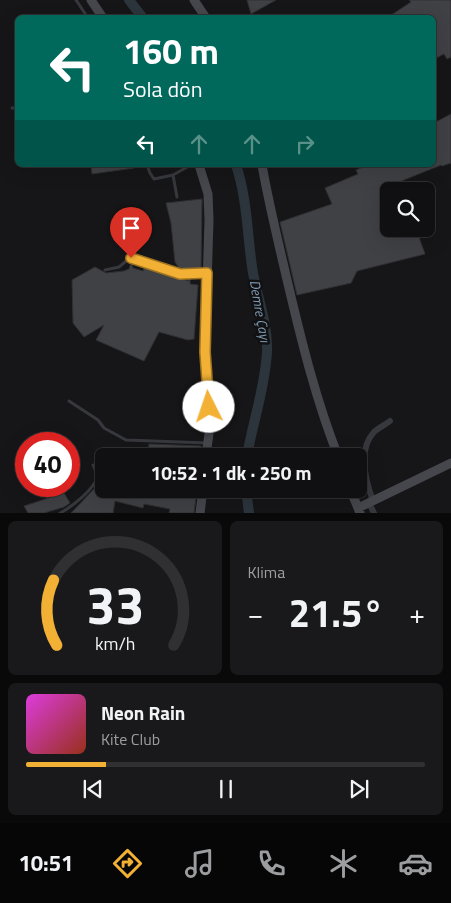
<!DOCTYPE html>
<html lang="tr">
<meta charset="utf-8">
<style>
:root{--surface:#101012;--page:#19191b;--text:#f1f3f6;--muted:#9c9d9f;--line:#303032;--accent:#f2b134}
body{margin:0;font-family:"Titillium Web",sans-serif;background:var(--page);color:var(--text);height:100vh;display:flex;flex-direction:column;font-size:19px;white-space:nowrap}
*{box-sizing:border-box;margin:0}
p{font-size:16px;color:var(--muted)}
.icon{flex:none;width:28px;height:28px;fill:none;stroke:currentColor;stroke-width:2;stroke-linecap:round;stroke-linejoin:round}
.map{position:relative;height:513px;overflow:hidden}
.drawer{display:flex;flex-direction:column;gap:8px;padding:8px;background:#09090a;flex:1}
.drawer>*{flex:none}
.banner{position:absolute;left:15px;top:15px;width:421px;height:152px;border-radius:8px;box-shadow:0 5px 20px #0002,0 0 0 1px var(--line);background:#00695c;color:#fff;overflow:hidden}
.buttons{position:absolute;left:380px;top:182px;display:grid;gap:10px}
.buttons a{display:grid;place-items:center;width:55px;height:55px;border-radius:8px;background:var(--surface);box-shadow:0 5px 20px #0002,0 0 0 1px var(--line);font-size:25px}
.speed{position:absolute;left:15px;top:432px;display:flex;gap:10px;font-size:25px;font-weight:700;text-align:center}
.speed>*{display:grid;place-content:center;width:65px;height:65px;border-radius:50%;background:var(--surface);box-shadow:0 5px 20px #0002,0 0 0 1px var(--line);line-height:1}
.speed .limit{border:8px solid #d22;background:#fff;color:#111}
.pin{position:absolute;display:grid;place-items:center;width:42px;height:42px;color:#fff;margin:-51px -21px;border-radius:50% 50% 50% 0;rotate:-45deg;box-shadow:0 0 5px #0007}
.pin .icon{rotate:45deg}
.me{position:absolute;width:55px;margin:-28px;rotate:356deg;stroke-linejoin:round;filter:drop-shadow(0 0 4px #0008)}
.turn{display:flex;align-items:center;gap:18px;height:105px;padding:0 25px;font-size:22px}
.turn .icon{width:65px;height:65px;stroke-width:2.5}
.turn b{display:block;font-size:35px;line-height:42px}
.lanes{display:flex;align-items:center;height:48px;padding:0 25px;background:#0003;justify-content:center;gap:25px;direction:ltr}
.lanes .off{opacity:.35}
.big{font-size:38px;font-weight:700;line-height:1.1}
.drawer .card{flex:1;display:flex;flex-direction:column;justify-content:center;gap:8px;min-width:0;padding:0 18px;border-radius:8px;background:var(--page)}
.drawer .dial{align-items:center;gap:0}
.dial svg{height:130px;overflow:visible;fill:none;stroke:var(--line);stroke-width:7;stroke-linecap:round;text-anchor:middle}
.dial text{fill:var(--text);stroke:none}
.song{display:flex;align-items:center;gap:15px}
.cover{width:60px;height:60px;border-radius:8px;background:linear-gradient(135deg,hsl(300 70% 55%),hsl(10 70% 35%))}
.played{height:5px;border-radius:2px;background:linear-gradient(90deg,var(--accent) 20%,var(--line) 20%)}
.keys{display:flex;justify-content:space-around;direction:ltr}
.heat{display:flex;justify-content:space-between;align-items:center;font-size:28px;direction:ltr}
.drawer .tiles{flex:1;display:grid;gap:8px;grid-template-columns:1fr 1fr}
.card:last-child{grid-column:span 2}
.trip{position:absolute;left:95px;top:448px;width:272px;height:50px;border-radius:8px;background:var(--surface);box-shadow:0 5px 20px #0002,0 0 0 1px var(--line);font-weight:700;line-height:50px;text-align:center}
.menu{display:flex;height:80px;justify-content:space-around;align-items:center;background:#060607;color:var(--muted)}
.menu .icon{width:35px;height:35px}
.menu .current{color:var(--accent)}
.menu b{font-size:22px;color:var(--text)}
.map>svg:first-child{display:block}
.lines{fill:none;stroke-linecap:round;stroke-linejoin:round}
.river{stroke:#2c353c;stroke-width:10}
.building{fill:#404145;stroke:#303034}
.lane{stroke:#37383d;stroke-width:3}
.street{stroke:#37383d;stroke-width:6}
.secondary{stroke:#45474d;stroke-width:9}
.route-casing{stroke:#9d7322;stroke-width:12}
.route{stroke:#f2b134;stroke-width:9}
.labels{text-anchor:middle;stroke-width:5;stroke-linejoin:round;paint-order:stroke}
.water-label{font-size:14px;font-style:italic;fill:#7f9bb3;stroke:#111113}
</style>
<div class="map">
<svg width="451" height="513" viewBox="0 0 451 513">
<rect width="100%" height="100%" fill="#161618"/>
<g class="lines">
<path class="river" d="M129 0 143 18
M236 165C248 201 247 237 253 273 258 300 268 324 267 352 265 388 253 421 247 456
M246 489 249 513"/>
</g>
<path class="building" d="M247 0H276L251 14Z
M409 0H451V57L447 59 444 54 434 59V18H387L411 2Z
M451 114V163L442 166 441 165 399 182 402 191H389V229H416L425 254 357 271 351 283 297 295 280 222 332 204 325 188 358 174 356 170 363 167V165H434V123Z
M91 165H133L134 168 92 174Z
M202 199 201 270 181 271 175 262 171 223 166 203Z
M131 263 133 268 143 271 145 266 189 281 186 277H190V284L198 285 194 339 188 340 159 332 144 361 96 340 104 325 84 337 73 323 72 280 95 267 106 273 124 271 129 269Z
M149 444 201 446 200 456 148 455Z
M104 479V489H197L194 513H169L170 509 144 504 143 508 115 501 113 513H71L94 489 100 480Z
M64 493 70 503 64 507 44 513H28L24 506Z"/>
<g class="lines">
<path class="lane" d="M76 0 88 18
M12 108H18
M147 165 150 173 154 179 173 175 189 166
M173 175 177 197
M105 270 119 267 131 257 135 258 180 274 206 273
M69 401 98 420 104 428 126 440 207 443
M60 513C70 508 95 489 97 477 97 473 95 469 93 465"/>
<path class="street" d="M373 501C366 482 357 450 374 432 378 428 385 425 390 421
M369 503 374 513"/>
<path class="secondary" d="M91 0 103 18
M194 0 206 18
M199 165 208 194 209 220 205 352 210 426 206 456
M262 165C269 205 279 245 288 284 302 343 316 400 338 456
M350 489 358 508
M200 513 203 489
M360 513 358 508 451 463"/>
</g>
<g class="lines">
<g class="route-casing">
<path id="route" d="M131 258 180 274 207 273 205 352 209 407"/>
</g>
<use href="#route" class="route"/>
</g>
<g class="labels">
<g class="water-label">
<text transform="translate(260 311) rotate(80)" y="5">Demre Çayı</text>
</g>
</g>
</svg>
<div class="buttons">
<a><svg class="icon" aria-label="search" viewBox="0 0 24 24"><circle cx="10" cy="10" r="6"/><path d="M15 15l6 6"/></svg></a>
</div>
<div class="speed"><div class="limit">40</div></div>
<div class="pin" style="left:131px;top:258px;background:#d93025"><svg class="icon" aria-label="arrive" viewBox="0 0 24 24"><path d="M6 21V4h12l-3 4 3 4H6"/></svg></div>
<svg class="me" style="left:209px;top:407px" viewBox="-20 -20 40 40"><circle r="19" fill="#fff"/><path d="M0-13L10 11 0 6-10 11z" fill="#f2b134"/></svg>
<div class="trip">10:52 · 1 dk · 250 m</div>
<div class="banner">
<div class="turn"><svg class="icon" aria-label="left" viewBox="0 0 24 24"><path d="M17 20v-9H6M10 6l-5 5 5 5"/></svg><div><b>160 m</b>Sola dön</div></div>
<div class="lanes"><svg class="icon" aria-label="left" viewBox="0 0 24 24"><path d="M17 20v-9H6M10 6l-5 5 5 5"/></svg><svg class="icon off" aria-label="ahead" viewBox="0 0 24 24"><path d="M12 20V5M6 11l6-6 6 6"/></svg><svg class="icon off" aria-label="ahead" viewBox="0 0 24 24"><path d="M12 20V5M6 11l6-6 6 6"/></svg><svg class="icon off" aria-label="right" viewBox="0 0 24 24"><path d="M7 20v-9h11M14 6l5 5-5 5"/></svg></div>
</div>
</div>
<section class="drawer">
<div class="tiles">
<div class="card dial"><svg viewBox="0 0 100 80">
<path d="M14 69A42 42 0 1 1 86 69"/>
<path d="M14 69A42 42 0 0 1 12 29" stroke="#f2b134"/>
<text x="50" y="56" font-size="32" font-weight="700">33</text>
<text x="50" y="72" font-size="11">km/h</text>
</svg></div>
<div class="card"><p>Klima</p>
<div class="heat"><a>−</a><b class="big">21.5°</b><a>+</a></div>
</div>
<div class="card">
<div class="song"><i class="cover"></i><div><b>Neon Rain</b><p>Kite Club</p></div></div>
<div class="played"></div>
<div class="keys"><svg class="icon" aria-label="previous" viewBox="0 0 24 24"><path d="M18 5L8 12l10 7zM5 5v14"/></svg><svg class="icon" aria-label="pause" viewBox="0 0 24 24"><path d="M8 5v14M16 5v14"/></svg><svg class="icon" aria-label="next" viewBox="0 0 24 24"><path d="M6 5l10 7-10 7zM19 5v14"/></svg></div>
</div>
</div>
</section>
<nav class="menu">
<b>10:51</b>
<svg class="icon current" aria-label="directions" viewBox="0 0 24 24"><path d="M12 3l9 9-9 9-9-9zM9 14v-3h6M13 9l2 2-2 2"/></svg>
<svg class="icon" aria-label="music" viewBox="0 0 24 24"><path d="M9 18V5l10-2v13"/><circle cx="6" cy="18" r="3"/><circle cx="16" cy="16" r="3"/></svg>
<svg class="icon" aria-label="phone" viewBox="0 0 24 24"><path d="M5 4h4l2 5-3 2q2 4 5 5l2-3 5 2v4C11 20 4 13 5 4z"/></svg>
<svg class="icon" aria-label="climate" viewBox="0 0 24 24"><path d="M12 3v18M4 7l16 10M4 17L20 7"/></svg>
<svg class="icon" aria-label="car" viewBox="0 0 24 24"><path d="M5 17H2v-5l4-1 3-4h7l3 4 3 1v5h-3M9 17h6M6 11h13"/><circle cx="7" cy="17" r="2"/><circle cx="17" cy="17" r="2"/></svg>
</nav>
